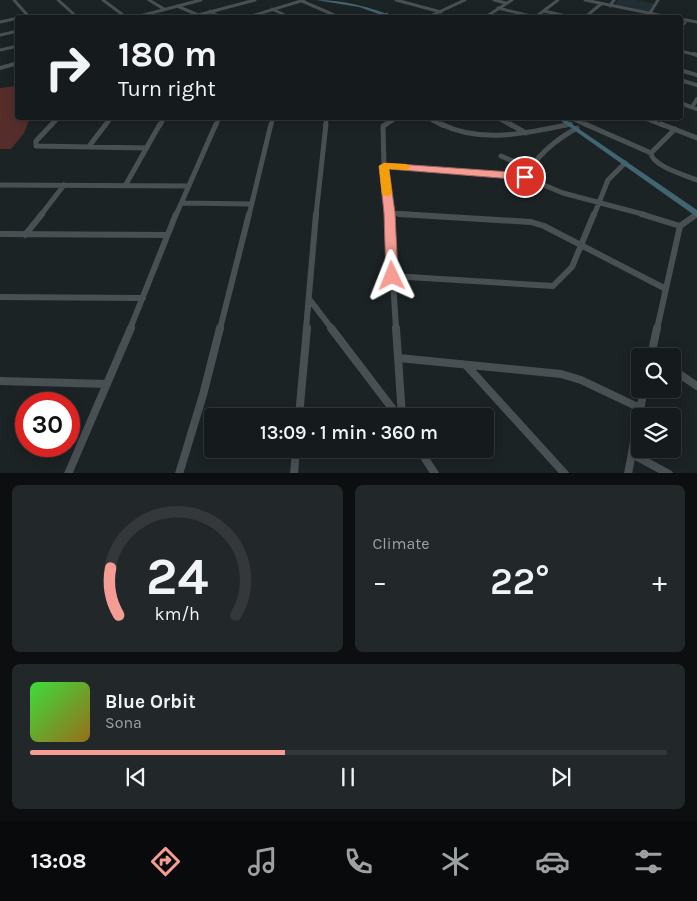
<!DOCTYPE html>
<meta charset="utf-8">
<style>
:root{--surface:#151a1c;--page:#222729;--text:#f1f3f6;--muted:#9da1a3;--line:#34383b;--accent:#f59c95}
body{margin:0;font-family:Karla,sans-serif;background:var(--page);color:var(--text);height:100vh;display:flex;flex-direction:column;font-size:19px;white-space:nowrap}
*{box-sizing:border-box;margin:0}
p{font-size:16px;color:var(--muted)}
.icon{flex:none;width:28px;height:28px;fill:none;stroke:currentColor;stroke-width:2;stroke-linecap:round;stroke-linejoin:round}
.map{position:relative;height:473px;overflow:hidden}
.side{display:flex;flex-direction:column;gap:12px;padding:12px;background:#0c0e0f;flex:1}
.side>*{flex:none}
.guide{position:absolute;left:15px;top:15px;width:668px;height:105px;border-radius:5px;box-shadow:0 2px 12px #0003,0 0 0 1px var(--line);background:#151a1c;color:var(--text);overflow:hidden}
.buttons{position:absolute;left:631px;top:348px;display:grid;gap:10px}
.buttons a{display:grid;place-items:center;width:50px;height:50px;border-radius:5px;background:var(--surface);box-shadow:0 2px 12px #0003,0 0 0 1px var(--line);font-size:25px}
.speed{position:absolute;left:15px;top:392px;display:flex;gap:10px;font-size:25px;font-weight:700;text-align:center}
.speed>*{display:grid;place-content:center;width:65px;height:65px;border-radius:50%;background:var(--surface);box-shadow:0 2px 12px #0003,0 0 0 1px var(--line);line-height:1}
.speed .limit{border:8px solid #d22;background:#fff;color:#111}
.pin{position:absolute;display:grid;place-items:center;width:42px;height:42px;color:#fff;margin:-21px;border:2px solid #fff;border-radius:50%;box-shadow:0 1px 5px #0007}
.me{position:absolute;width:55px;margin:-28px;rotate:358deg;stroke-linejoin:round;filter:drop-shadow(0 0 4px #0008)}
.turn{display:flex;align-items:center;gap:18px;height:105px;padding:0 20px;font-size:22px}
.turn .icon{width:65px;height:65px;stroke-width:2.5}
.turn b{display:block;font-size:35px;line-height:42px}
.big{font-size:38px;font-weight:600;line-height:1.1}
.side .tile{flex:1;display:flex;flex-direction:column;justify-content:center;gap:8px;min-width:0;padding:0 18px;border-radius:8px;background:var(--page)}
.side .dial{align-items:center;gap:0}
.dial svg{height:130px;overflow:visible;fill:none;stroke:var(--line);stroke-width:7;stroke-linecap:round;text-anchor:middle}
.dial text{fill:var(--text);stroke:none}
.song{display:flex;align-items:center;gap:15px}
.cover{width:60px;height:60px;border-radius:8px;background:linear-gradient(135deg,hsl(120 70% 55%),hsl(40 70% 35%))}
.played{height:5px;border-radius:2px;background:linear-gradient(90deg,var(--accent) 40%,var(--line) 40%)}
.keys{display:flex;justify-content:space-around;direction:ltr}
.heat{display:flex;justify-content:space-between;align-items:center;font-size:28px;direction:ltr}
.side .tiles{flex:1;display:grid;gap:12px;grid-template-columns:1fr 1fr}
.tile:last-child{grid-column:span 2}
.trip{position:absolute;left:204px;top:408px;width:290px;height:50px;border-radius:5px;background:var(--surface);box-shadow:0 2px 12px #0003,0 0 0 1px var(--line);font-weight:600;line-height:50px;text-align:center}
.menu{display:flex;height:80px;justify-content:space-around;align-items:center;background:#080a0b;color:var(--muted)}
.menu .icon{width:35px;height:35px}
.menu .on{color:var(--accent)}
.menu b{font-size:22px;color:var(--text)}
.map>svg:first-child{display:block}
.built{fill:#212f34}
.green{fill:#552e2b}
.lines{fill:none;stroke-linecap:round;stroke-linejoin:round}
.street-far4{stroke:#495053;stroke-width:3}
.street-far3{stroke:#495053;stroke-width:4}
.street-far2{stroke:#495053;stroke-width:5}
.street-far1{stroke:#495053;stroke-width:6}
.street{stroke:#495053;stroke-width:8}
.secondary{fill:#416671;fill-rule:evenodd}
.route{fill:#f59c95;stroke:#9f6561}
.slow{fill:#f59e0b}
</style>
<div class="map">
<svg width="697" height="474" viewBox="0 0 697 474">
<rect width="100%" height="100%" fill="#1c2325"/>
<path class="built" d="M618 0H636L656 4 651 12 614 6Z"/>
<path class="green" d="M17 86 18 118H30L24 133 11 149H0V88Z"/>
<g class="lines">
<path class="street-far4" d="M14 0 30 18
M58 0 78 18
M103 0 127 18
M149 0 164 9
M396 0 441 12
M494 0 506 3
M585 0 673 18
M302 1 341 18
M177 6 198 15
M610 6 614 0
M498 8 535 17
M272 9 291 18
M210 11 221 18
M544 11 575 18
M650 13 658 0
M132 18 201 0
M187 18 255 0
M245 18 304 0
M378 18 387 14
M426 18 465 0
M484 18 512 0
M534 18 558 0
M584 18 601 4
M680 19 697 22
M0 22 18 18
M680 28 687 20
M0 35 18 31
M0 50 18 46
M680 51 697 55"/>
<path class="street-far3" d="M694 54 697 55
M0 68 18 63
M680 70 697 75
M680 80 697 85
M680 103 697 109
M692 107 697 99
M428 118 443 126
M498 118 512 126
M571 118 588 126
M644 118 664 126
M51 126 58 118
M105 126 111 118
M160 126 164 118
M216 126 219 118
M271 126 273 118
M325 126 327 118
M384 126 396 118
M564 126 571 124"/>
<path class="street-far2" d="M52 124 36 141V146L147 148
M386 124 383 126 384 166 525 177 563 193 646 215
M441 124C481 144 528 133 570 124
M510 124 526 133
M585 124 651 153
M661 124 697 138
M675 129 651 153C652 166 685 175 697 180
M90 145 106 124
M501 156 529 168
M384 166 389 215
M525 177C537 155 555 140 577 128
M0 185 189 186
M125 186 160 124
M182 203 250 204
M389 213 419 215
M41 215 64 185
M176 215 216 124
M249 215 271 124
M316 215 326 124
M594 215 608 180 625 163"/>
<path class="street-far1" d="M389 214 396 329
M399 214 531 222 544 226 664 288
M641 214 680 226
M0 234 167 235
M25 235 42 214
M392 276 553 286 572 267 594 214
M0 297 143 298
M310 300 332 329
M130 329 176 214
M220 329 249 214
M306 329 316 214
M657 329 680 226 697 214"/>
<path class="street" d="M331 328 398 416
M396 328 402 416
M651 356 657 328
M399 358 561 374 581 380 640 408
M466 365 565 474
M672 369 697 386
M0 381 107 384
M299 416 307 328
M419 449 435 474
M632 454 669 474
M68 474 131 328
M179 474 203 395 220 328
M294 474 296 449
M628 474 644 389"/>
<path class="secondary" d="M316 0C344 0 371 7 397 18H390L359 7Z
M557 118H563L697 210V217Z"/>
</g>
<path class="route" d="M384 163 525 173 530 177 525 180 389 169 395 213 398 276 392 281 386 276 384 213 379 166Z"/>
<path class="slow" d="M384 163 406 164 411 167 406 170 389 169 392 194 387 197 382 194 379 166Z"/>
</svg>
<div class="buttons">
<a><svg class="icon" aria-label="search" viewBox="0 0 24 24"><circle cx="10" cy="10" r="6"/><path d="M15 15l6 6"/></svg></a>
<a><svg class="icon" aria-label="layers" viewBox="0 0 24 24"><path d="M12 4l9 5-9 5-9-5zM3 14l9 5 9-5"/></svg></a>
</div>
<div class="speed"><div class="limit">30</div></div>
<div class="pin" style="left:525px;top:177px;background:#d93025"><svg class="icon" aria-label="arrive" viewBox="0 0 24 24"><path d="M6 21V4h12l-3 4 3 4H6"/></svg></div>
<svg class="me" style="left:392px;top:276px" viewBox="-20 -20 40 40"><path d="M0-17L14 15 0 8-14 15z" fill="#f59c95" stroke="#fff" stroke-width="4"/></svg>
<div class="trip">13:09 · 1 min · 360 m</div>
<div class="guide">
<div class="turn"><svg class="icon" aria-label="right" viewBox="0 0 24 24"><path d="M7 20v-9h11M14 6l5 5-5 5"/></svg><div><b>180 m</b>Turn right</div></div>
</div>
</div>
<section class="side">
<div class="tiles">
<div class="tile dial"><svg viewBox="0 0 100 80">
<path d="M14 69A42 42 0 1 1 86 69"/>
<path d="M14 69A42 42 0 0 1 9 40" stroke="#f59c95"/>
<text x="50" y="56" font-size="32" font-weight="700">24</text>
<text x="50" y="72" font-size="11">km/h</text>
</svg></div>
<div class="tile"><p>Climate</p>
<div class="heat"><a>−</a><b class="big">22°</b><a>+</a></div>
</div>
<div class="tile">
<div class="song"><i class="cover"></i><div><b>Blue Orbit</b><p>Sona</p></div></div>
<div class="played"></div>
<div class="keys"><svg class="icon" aria-label="previous" viewBox="0 0 24 24"><path d="M18 5L8 12l10 7zM5 5v14"/></svg><svg class="icon" aria-label="pause" viewBox="0 0 24 24"><path d="M8 5v14M16 5v14"/></svg><svg class="icon" aria-label="next" viewBox="0 0 24 24"><path d="M6 5l10 7-10 7zM19 5v14"/></svg></div>
</div>
</div>
</section>
<nav class="menu">
<b>13:08</b>
<svg class="icon on" aria-label="directions" viewBox="0 0 24 24"><path d="M12 3l9 9-9 9-9-9zM9 14v-3h6M13 9l2 2-2 2"/></svg>
<svg class="icon" aria-label="music" viewBox="0 0 24 24"><path d="M9 18V5l10-2v13"/><circle cx="6" cy="18" r="3"/><circle cx="16" cy="16" r="3"/></svg>
<svg class="icon" aria-label="phone" viewBox="0 0 24 24"><path d="M5 4h4l2 5-3 2q2 4 5 5l2-3 5 2v4C11 20 4 13 5 4z"/></svg>
<svg class="icon" aria-label="climate" viewBox="0 0 24 24"><path d="M12 3v18M4 7l16 10M4 17L20 7"/></svg>
<svg class="icon" aria-label="car" viewBox="0 0 24 24"><path d="M5 17H2v-5l4-1 3-4h7l3 4 3 1v5h-3M9 17h6M6 11h13"/><circle cx="7" cy="17" r="2"/><circle cx="17" cy="17" r="2"/></svg>
<svg class="icon" aria-label="filters" viewBox="0 0 24 24"><path d="M4 7h16M4 17h16"/><circle cx="9" cy="7" r="2"/><circle cx="15" cy="17" r="2"/></svg>
</nav>
